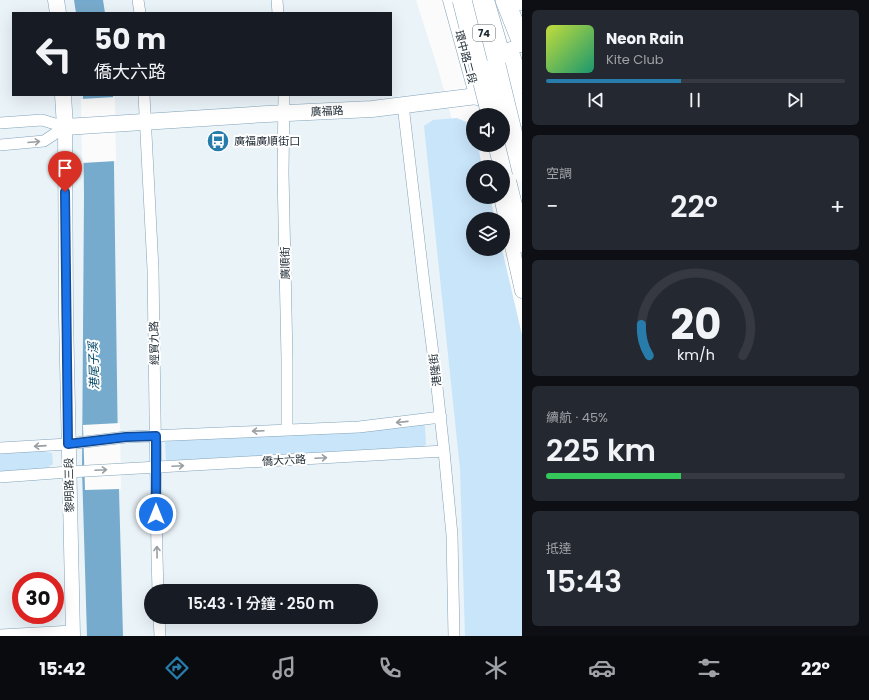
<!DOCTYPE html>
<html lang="zh-TW">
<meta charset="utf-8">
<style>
:root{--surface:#171b24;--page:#242831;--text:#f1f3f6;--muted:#9ea1a6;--line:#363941;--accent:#277cac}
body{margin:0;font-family:Poppins,"Noto Sans TC",sans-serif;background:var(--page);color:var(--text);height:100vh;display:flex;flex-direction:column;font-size:15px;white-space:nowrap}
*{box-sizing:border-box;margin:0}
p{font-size:13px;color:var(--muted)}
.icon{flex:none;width:22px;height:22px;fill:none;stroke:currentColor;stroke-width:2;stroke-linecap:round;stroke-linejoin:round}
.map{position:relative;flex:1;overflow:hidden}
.side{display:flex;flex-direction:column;gap:10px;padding:10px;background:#0d0f14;width:347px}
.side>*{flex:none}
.top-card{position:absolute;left:12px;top:12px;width:380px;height:84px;border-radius:0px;box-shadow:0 4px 16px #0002;background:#171b24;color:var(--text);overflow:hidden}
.tools{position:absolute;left:466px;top:108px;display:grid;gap:8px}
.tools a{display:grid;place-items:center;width:44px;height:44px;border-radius:50%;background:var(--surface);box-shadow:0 4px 16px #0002;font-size:20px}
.speed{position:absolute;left:12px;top:572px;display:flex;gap:8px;font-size:20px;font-weight:700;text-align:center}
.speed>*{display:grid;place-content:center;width:52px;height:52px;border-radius:50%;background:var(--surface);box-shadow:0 4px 16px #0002;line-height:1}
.speed .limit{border:6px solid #d22;background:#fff;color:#111}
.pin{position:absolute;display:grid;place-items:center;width:34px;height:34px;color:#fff;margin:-41px -17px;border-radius:50% 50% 50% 0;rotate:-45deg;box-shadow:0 0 4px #0007}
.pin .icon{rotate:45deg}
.me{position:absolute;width:44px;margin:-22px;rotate:0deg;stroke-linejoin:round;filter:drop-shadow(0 0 3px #0008)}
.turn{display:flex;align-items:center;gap:14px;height:84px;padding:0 16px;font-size:18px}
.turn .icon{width:52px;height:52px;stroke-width:2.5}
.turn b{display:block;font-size:28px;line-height:34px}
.big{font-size:30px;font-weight:600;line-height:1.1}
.side .tile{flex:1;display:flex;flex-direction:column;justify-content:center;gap:6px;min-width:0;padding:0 14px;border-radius:6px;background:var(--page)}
.side .dial{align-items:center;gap:0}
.dial svg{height:104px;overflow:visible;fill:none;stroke:var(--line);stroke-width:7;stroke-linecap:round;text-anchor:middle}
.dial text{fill:var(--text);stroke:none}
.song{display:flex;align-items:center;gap:12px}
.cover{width:48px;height:48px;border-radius:6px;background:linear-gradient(135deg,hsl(70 70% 55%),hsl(160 70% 35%))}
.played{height:4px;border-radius:2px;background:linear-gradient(90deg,var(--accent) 45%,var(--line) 45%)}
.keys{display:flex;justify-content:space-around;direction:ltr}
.heat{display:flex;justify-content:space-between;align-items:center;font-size:22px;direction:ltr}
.charge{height:6px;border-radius:3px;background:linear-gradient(90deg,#34c759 45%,var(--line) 0)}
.trip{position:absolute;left:144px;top:584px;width:234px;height:40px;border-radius:20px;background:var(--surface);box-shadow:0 4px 16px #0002;font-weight:600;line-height:40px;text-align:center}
.dock{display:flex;height:64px;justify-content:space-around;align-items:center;background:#090b0e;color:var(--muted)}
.dock .icon{width:28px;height:28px}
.dock .current{color:var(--accent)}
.dock b{font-size:18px;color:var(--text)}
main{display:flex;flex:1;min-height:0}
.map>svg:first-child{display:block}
.built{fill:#eaf3f8;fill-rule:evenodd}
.green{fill:#c9e5fa}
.water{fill:#77abcd}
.pier{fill:#fbfbfb}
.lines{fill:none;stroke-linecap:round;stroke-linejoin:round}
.minor-casing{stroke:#82a3b9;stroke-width:12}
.tertiary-casing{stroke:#82a3b9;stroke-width:15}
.secondary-casing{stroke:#82a3b9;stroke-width:17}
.trunk-casing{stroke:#82a3b9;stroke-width:20}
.minor{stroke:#fff;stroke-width:11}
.tertiary{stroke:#fff;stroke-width:14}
.secondary{stroke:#fff;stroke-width:16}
.trunk{stroke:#fff;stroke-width:19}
.trunk-bridge-casing{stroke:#82a3b9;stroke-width:20;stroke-linecap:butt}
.trunk-bridge{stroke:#fff;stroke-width:19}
.oneway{stroke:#989ea2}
.route-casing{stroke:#114b97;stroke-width:10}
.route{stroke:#1a73e8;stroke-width:7}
.labels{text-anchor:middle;stroke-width:4;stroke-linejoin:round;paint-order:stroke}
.shield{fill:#fff;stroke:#5f686f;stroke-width:1}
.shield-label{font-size:10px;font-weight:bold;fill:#1b2831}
.street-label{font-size:11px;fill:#1b2831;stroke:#fff}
.poi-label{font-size:11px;fill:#1b2831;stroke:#fff;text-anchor:start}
.water-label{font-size:12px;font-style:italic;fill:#04496b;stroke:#fff}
</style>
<main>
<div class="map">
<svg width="522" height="636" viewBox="0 0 522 636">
<rect width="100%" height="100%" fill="#fbfbfb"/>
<path class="built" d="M0 0H416L439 72 473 197V249L522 636H0ZM13 13H391V95H13ZM21 581H55V615H21ZM151 591H371V617H151Z"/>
<path class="green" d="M457 118 473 125V145H478L482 167H473V197H490L495 219H473V249H502L522 335V636H465L460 469 424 126 433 120Z
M422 423 425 426 426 445 422 447 180 461 166 460 165 442 179 439Z
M42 451 52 453 53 464 45 469 0 473V454Z"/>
<path class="water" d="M74 0H103L105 13H76Z
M83 95H113L118 453 123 636H87L82 469 84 196Z"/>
<path class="pier" d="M115 97 116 161 82 163 81 99Z
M120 423 121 489 85 490 83 425Z"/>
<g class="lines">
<g class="minor-casing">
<path id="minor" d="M138 0 140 13
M277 0 278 13
M144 95 153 269 157 556 158 591
M284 95 283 173 287 358V430
M403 105 424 283 435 369 444 451 452 535 454 636
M0 123 42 120 65 127
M0 145 44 141 65 127
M0 448 68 444 126 437 359 427 441 417
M0 477 69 472 444 451
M159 617 160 636
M0 635 73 631"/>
</g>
<g class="tertiary-casing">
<path id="tertiary" d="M450 0 477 98
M487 0 522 119
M511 49 522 83
M65 127 66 316 73 636
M501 197 522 291"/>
</g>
<g class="secondary-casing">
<path id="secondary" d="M56 0 58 13
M63 95 65 127 267 114 372 109 477 96 522 85"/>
</g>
<g class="trunk-casing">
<path id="trunk" d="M471 0 496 65
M505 0 522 43
M522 0V1
M498 145 503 167
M503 167 522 243"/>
</g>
<use href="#minor" class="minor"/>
<use href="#tertiary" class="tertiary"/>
<use href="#secondary" class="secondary"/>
<use href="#trunk" class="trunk"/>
<g class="trunk-bridge-casing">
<path id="trunk-bridge" d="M462 0 491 115
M496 65 522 172"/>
</g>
<use href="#trunk-bridge" class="trunk-bridge"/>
</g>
<defs><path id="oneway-shaft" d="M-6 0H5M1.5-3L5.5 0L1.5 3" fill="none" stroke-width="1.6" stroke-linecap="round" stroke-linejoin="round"/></defs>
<g class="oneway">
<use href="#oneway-shaft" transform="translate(34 142) rotate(-5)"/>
<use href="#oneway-shaft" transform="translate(402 422) rotate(174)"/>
<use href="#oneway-shaft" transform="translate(258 431) rotate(178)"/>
<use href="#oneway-shaft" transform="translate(40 446) rotate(176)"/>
<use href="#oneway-shaft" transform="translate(321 458) rotate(-3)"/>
<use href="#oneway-shaft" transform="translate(178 466) rotate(-3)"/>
<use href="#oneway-shaft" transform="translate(101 470) rotate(-3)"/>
<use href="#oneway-shaft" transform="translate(157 552) rotate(-91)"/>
</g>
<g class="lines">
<g class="route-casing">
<path id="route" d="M65 192 68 444 126 437 156 436V514"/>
</g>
<use href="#route" class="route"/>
</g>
<defs>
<g id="bus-disc" transform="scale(1.15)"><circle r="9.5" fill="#277cac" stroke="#fff"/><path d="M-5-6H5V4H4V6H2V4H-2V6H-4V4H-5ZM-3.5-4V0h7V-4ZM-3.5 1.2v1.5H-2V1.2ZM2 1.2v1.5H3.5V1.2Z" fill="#fff"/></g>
</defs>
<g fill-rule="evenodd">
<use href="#bus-disc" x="218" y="141"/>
</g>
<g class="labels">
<rect class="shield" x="473" y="25" width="22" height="16" rx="3"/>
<g class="shield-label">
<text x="484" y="37">74</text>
</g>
<g class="street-label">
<text transform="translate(466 57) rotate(75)" y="4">環中路二段</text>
<text transform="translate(327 111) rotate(-3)" y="4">廣福路</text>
<text transform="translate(285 263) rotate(-91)" y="4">廣順街</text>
<text transform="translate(154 343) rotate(-91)" y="4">經貿九路</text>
<text transform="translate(435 370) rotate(-97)" y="4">港隆街</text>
<text transform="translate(284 460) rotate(-3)" y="4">僑大六路</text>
<text transform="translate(69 485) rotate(-91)" y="4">黎明路三段</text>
</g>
<g class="poi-label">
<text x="234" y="145">廣福廣順街口</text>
</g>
<g class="water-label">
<text transform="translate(94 366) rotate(-92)" y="4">港尾子溪</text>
</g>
</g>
</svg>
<div class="tools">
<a><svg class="icon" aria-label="sound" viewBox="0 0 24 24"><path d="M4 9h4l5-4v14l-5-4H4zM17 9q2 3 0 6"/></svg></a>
<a><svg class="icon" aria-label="search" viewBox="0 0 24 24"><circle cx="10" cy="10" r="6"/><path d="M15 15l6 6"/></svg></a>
<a><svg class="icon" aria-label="layers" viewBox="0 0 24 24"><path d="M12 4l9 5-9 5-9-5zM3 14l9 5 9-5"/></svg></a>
</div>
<div class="speed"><div class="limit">30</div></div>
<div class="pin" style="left:65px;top:192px;background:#d93025"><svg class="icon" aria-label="arrive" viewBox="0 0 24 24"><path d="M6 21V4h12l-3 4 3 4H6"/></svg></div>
<svg class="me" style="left:156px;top:514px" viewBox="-20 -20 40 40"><circle r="17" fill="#1a73e8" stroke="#fff" stroke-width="3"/><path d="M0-11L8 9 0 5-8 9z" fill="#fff"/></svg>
<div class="trip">15:43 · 1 分鐘 · 250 m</div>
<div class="top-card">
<div class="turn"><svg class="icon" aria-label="left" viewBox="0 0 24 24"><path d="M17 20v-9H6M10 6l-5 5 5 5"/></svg><div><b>50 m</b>僑大六路</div></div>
</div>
</div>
<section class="side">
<div class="tile">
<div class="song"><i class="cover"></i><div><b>Neon Rain</b><p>Kite Club</p></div></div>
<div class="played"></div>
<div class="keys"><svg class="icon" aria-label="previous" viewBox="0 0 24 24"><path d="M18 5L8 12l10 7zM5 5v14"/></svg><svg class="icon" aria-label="pause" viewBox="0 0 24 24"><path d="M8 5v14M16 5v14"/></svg><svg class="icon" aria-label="next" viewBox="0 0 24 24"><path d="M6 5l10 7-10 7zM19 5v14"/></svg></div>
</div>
<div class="tile"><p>空調</p>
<div class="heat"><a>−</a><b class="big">22°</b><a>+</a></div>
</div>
<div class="tile dial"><svg viewBox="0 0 100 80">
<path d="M14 69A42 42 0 1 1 86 69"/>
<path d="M14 69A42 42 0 0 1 8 45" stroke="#277cac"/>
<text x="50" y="56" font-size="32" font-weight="700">20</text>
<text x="50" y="72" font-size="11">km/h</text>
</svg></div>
<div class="tile"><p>續航 · 45%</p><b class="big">225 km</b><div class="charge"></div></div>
<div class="tile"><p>抵達</p><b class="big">15:43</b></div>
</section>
</main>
<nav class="dock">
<b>15:42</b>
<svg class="icon current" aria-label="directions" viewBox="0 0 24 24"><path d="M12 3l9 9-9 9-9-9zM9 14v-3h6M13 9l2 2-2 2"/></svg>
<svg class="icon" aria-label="music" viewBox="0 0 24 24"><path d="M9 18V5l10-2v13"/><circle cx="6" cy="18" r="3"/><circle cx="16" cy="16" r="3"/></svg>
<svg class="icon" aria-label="phone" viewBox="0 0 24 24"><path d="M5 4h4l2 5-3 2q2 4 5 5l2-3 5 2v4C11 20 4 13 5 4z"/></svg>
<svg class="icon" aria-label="climate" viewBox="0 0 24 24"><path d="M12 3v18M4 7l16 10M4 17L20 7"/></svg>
<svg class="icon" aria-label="car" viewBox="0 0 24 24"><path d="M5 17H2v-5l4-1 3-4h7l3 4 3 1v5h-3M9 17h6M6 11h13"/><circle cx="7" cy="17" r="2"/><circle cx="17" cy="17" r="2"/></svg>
<svg class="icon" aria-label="filters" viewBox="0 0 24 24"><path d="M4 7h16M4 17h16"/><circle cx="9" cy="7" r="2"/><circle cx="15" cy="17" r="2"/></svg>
<b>22°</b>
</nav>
